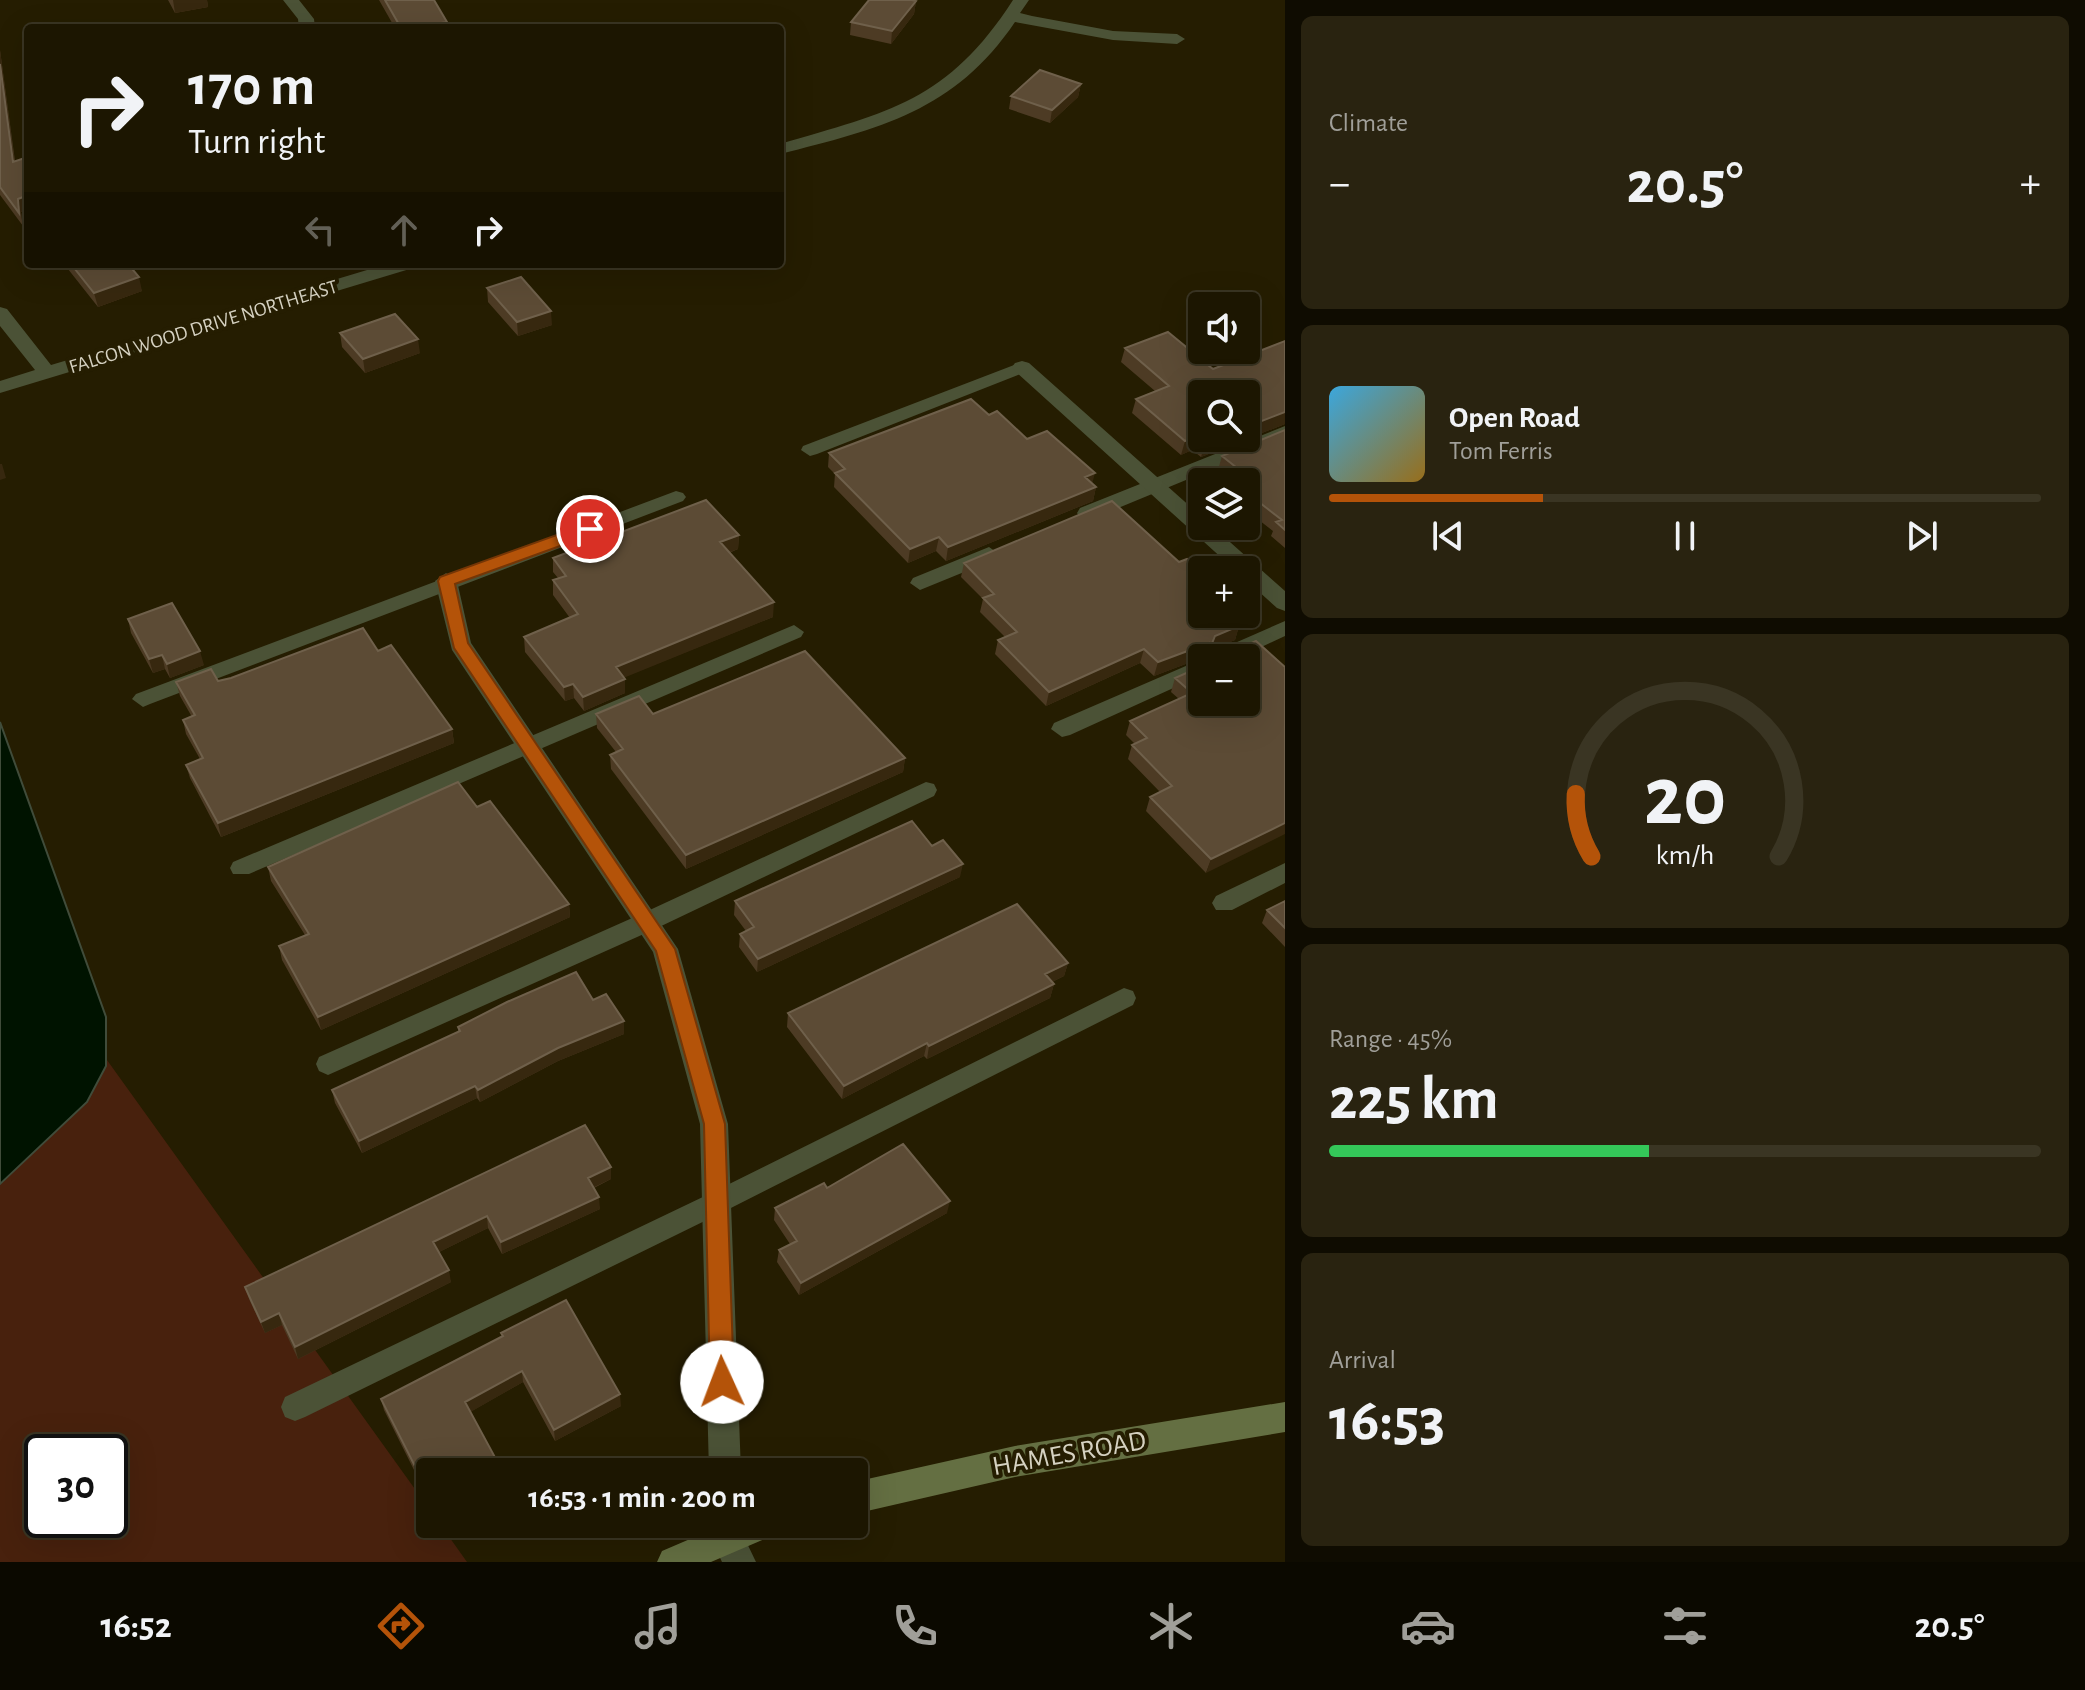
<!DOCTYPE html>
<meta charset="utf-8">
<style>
:root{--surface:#1c1601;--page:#292310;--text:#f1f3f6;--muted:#a09f99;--line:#3a3523;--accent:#b45309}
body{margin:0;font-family:"Alegreya Sans",sans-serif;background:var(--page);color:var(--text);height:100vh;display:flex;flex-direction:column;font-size:30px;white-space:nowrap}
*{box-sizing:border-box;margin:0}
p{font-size:26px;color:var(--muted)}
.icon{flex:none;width:44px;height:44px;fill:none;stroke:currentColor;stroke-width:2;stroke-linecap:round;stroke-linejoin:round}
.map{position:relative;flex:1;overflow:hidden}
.drawer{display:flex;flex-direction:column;gap:16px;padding:16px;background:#0f0c01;width:800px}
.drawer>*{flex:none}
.banner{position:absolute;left:24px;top:24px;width:760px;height:244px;border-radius:8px;box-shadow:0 8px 32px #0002,0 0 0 2px var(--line);background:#1c1601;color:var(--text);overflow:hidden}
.controls{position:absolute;left:1188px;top:292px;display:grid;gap:16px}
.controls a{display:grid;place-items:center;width:72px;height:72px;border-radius:8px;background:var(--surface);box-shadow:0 8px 32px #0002,0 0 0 2px var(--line);font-size:40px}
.speed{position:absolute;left:24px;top:1434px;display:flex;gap:16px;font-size:40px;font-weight:700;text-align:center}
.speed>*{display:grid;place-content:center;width:104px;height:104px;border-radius:50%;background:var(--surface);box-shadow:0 8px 32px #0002,0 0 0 2px var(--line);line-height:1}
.speed .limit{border:4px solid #111;border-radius:12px;background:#fff;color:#111}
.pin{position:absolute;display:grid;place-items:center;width:68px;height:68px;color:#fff;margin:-34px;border:4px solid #fff;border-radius:50%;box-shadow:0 2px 8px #0007}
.me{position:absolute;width:88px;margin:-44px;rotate:358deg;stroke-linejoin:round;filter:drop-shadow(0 0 6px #0008)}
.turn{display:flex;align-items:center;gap:28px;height:168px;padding:0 32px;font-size:36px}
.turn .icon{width:104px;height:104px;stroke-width:2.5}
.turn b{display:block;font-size:56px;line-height:68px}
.lanes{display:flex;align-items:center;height:76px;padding:0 32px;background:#0003;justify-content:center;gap:40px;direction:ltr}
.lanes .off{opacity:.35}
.big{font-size:60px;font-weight:700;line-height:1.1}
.drawer .card{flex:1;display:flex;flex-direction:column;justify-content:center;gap:12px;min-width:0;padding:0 28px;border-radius:12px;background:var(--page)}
.drawer .dial{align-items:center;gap:0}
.dial svg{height:208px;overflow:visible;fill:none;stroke:var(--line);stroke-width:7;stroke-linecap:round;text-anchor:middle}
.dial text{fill:var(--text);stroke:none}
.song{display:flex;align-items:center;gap:24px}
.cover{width:96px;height:96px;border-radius:12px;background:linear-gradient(135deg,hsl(200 70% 55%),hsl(40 70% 35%))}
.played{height:8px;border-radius:4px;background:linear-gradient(90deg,var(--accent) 30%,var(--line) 30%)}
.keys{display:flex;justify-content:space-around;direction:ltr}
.heat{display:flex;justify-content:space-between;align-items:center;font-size:44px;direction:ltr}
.charge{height:12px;border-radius:6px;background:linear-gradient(90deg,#34c759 45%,var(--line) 0)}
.trip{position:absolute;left:416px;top:1458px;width:452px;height:80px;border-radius:8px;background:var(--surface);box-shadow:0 8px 32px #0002,0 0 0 2px var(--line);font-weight:700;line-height:80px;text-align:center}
.dock{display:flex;height:128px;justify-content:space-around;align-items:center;background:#0b0900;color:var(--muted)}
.dock .icon{width:56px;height:56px}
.dock .selected{color:var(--accent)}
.dock b{font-size:36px;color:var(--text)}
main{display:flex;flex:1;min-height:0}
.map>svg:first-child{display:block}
.green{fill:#48210d;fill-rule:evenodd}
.water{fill:#001300;stroke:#404c3a;stroke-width:2}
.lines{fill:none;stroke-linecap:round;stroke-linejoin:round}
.lane{fill:#4b5236;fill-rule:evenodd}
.street{fill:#4b5236;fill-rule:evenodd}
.secondary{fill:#646f42;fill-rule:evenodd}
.wall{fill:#4d3b24}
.shaded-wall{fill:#37280f}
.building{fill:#5c4b35;stroke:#6f604b;stroke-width:2}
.route{fill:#b45309;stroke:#753606;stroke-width:2}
.labels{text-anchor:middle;stroke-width:8;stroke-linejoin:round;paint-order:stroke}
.far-street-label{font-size:20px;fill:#d5d1c1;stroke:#251d01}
.near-street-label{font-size:28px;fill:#d5d1c1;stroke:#251d01}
</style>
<main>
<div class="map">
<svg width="1285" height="1562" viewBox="0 0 1285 1562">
<rect width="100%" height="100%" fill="#251d01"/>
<path class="green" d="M0 911 430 1510V1524H440L467 1562H0ZM42 1452H110V1520H42Z"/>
<path class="water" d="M0 722 106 1017V1066L87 1102 0 1184Z"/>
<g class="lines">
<path class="lane" d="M1022 362 1028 363V371L817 454 810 456 801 450 803 446Z
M1285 426V439L1094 518H1080L1077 513 1080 508Z
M676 491 683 493 686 497 683 501 150 704 143 707 132 699 136 694Z
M989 547 999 554 996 559 920 590 910 583 913 578Z
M1285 621V636L1238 658H1209L1212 653Z
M794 625 804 632 801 637 249 874H233L230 868 233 862Z
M1202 659V675L1070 735 1062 737 1051 729 1054 723Z
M926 782 934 784 937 790 934 796 655 929 337 1071 328 1075 319 1071 316 1064 319 1057 639 915Z
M1285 863V883L1232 910H1216L1212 903 1216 896Z
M1124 988 1133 991 1136 998 1133 1005 725 1211 305 1417 295 1421 285 1417 281 1407 285 1397 707 1195Z"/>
<path class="street" d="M283 0H299L314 19 315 28H299L298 19Z
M1013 0H1029L1020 13 1032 16 1113 31 1177 34 1185 39 1177 44 1113 40 1015 22C955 111 879 129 780 154V144C889 112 948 101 1013 0Z
M387 264H415L413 268 0 393V381L35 370 0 326V307L7 309 51 365Z
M1022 361 1029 363 1202 517V526H1212L1285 591V611L1277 608 1246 580V570H1235L1015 371 1012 367 1015 363Z
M446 573 457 581 471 643 678 949 728 1124 741 1472H709L700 1124 653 952 452 650 435 581Z
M710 1524H742L743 1535 756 1562H722L711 1539Z"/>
<path class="secondary" d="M1285 1402V1432L1015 1477 854 1514V1482L1015 1446Z
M725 1524H779L774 1535 711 1562H657L662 1551Z"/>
</g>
<path class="wall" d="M168 0H207L208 7 175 13Z
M379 0H434L447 22 448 28H395Z
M916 1 914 14 891 44 850 35 851 22Z
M0 50 15 161 28 157V210L21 212 23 226 0 195Z
M1081 84 1078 97 1050 123 1009 109 1011 96Z
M64 264H128L142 291 98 307Z
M487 288 552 325 518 336 488 302Z
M340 333 420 353 365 373 342 347Z
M1285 341V424L1201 457 1192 450 1181 455 1132 413 1136 399 1155 391 1121 362 1125 348 1213 369Z
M989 415 1027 439 1092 483 1096 487 1093 501 946 561 936 551 908 563 834 487 835 474 828 467 829 453Z
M1285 430V548L1271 536 1273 531 1246 510V482H1233L1218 470 1222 456Z
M739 535 738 549 729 553 773 617 624 677 625 679V693L584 711 574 698 565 701 525 652 524 637 570 618 553 595V580L558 578 553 572V558Z
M964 563 1202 614H1237L1234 621 1239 626 1235 640 1220 646 1285 667 1206 873 1146 811 1150 797 1160 792 1128 759 1132 745 1135 744 1126 735 1130 721 1179 699 1171 692 1175 678 1246 658 1204 657 1154 676 1140 663 1046 706 995 654 998 640 1005 637 980 612 983 599 961 577Z
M128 619 204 665 170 678 165 669 153 673 131 633Z
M378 651 452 729 454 743 221 837 190 778 186 765 200 759 186 734 183 720 192 717 180 696 176 682 218 681Z
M596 714H653L905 758 903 772 686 869 611 769 610 755 616 752 597 728Z
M477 807 569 904 570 917 321 1030 282 960 279 946 305 935 271 881 268 867Z
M960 877 757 972 739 947 740 934 746 931 734 915 735 901Z
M1285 901V947L1262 923 1267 910Z
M1068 963 1064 976 1052 982 1054 984 1050 998 927 1059 924 1056 842 1099 787 1027 788 1013Z
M593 1000 624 1021V1034L558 1061 480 1102 477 1098 362 1153 335 1103 332 1090 458 1032V1027Z
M611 1167V1179L594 1188 600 1209 502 1254 488 1228 439 1252 451 1282 298 1359 282 1325 265 1333 249 1299 245 1287Z
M827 1188 947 1213 799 1295 777 1262 779 1250 790 1244 774 1220 775 1208Z
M501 1333 621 1406 555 1441 523 1382 470 1412 497 1461 498 1472H430V1502L384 1410 381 1399 501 1337Z"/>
<path class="shaded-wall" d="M173 0H207L208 7 175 13Z
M916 1 914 14 891 44 892 31Z
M447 22 448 28H413Z
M0 50 16 175 13 162 0 64Z
M1081 84 1078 97 1050 123 1052 110Z
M28 195V210L21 212 23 226 18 199Z
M139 277 142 291 98 307 94 293Z
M551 311 552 325 518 336 517 322Z
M418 339 420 353 365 373 363 359Z
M1285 412V424L1201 457 1205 443 1218 438H1246V427Z
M1196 436 1192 450 1181 455 1185 441Z
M0 464H2L6 478 0 480Z
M1095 473 1091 488 1085 477Z
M1096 487 1093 501 946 561 948 547Z
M739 535 738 549 719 556 720 542Z
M939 537 936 551 908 563 910 549Z
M774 602 773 617 616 681V667Z
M1224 614H1237L1234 621 1220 627Z
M1239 626 1235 640 1211 650 1215 636Z
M1209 643 1204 657 1154 676 1158 662Z
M1144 649 1140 663 1046 706 1049 692Z
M200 651 204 665 170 678 167 664Z
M162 655 165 669 153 673 149 659Z
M625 679V693L584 711 583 697Z
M573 684 574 698 565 701 564 687Z
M452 729 454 743 221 837 218 823Z
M905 758 903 772 686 869V855Z
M1285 823V834L1206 873 1211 859Z
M963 864 960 877 757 972 758 959Z
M569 904 570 917 321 1030 318 1017Z
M1068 963 1064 976 1042 987 1045 974Z
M1054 984 1050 998 927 1059 929 1046Z
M624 1021V1034L558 1061 480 1102 478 1090 558 1048Z
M927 1043 924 1056 842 1099 844 1086Z
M475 1086 477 1098 362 1153 359 1141Z
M611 1167V1179L588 1190V1178Z
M599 1197 600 1209 502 1254 501 1242Z
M950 1201 947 1213 799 1295 801 1283Z
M487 1216 488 1228 435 1254 433 1242Z
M449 1270 451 1282 298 1359 295 1347Z
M279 1313 282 1325 265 1333 261 1322Z
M522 1371 523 1382 467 1414 465 1402Z
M620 1394 621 1406 555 1441 554 1430Z
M497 1461 498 1472H476Z"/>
<path class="building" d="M385 0H434L447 22 413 28H401Z
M869 0H912L916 1 892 31 851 22Z
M0 64 13 162 28 157V195L18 199 19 213 0 187Z
M1040 70 1081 84 1052 110 1011 96Z
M71 264H128L139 277 94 293Z
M521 277 551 311 517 322 487 288Z
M395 314 418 339 363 359 340 333Z
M1168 332 1213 369 1285 341V412L1246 427V394H1202V438H1218L1205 443 1196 436 1185 441 1136 399 1169 386 1125 348Z
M971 399 989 415 997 411 1027 439 1047 431 1095 473 1085 477 1096 487 948 547 939 537 910 549 835 473 845 469 829 453Z
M1285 430V530L1276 522 1282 520 1246 492V488L1256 483 1222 456Z
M706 500 739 535 720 542 774 602 616 667 625 679 583 697 573 684 564 687 524 637 578 614 553 580 566 576 553 558Z
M1112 501 1179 562 1187 559 1202 573V614H1226L1239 626 1215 636 1211 646 1243 647 1256 641 1285 667V823L1211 859 1150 797 1172 786 1132 745 1147 738 1130 721 1192 693 1175 678 1202 666V702H1246V658H1208L1209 643 1158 662 1144 649 1049 692 998 640 1017 632 983 598 994 594 964 563Z
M172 603 200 651 167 664 162 655 149 659 128 619Z
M363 628 378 651 391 645 452 729 218 823 186 765 203 758 183 720 195 715 176 682 211 669 218 681 231 678Z
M805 651 905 758 686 855 610 755 623 749 596 714 639 696 653 714Z
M458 782 477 807 490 801 569 904 318 1017 279 946 309 934 268 867Z
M912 821 932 846 943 840 963 864 758 959 740 934 754 927 735 901Z
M1285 901V928L1267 910Z
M1017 904 1068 963 1045 974 1054 984 929 1046 927 1043 844 1086 788 1013Z
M576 972 593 1000 606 994 624 1021 558 1048 478 1090 475 1086 359 1141 332 1090 460 1031 458 1027 507 1002Z
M585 1125 611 1167 588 1178 599 1197 501 1242 487 1216 433 1242 449 1270 295 1347 279 1313 261 1322 245 1287Z
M903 1144 950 1201 801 1283 779 1250 797 1241 775 1208 824 1183 827 1188Z
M566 1300 620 1394 554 1430 522 1371 465 1402 497 1461 476 1472H430V1496L381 1399 503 1336 501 1333Z"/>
<path class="route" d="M590 523 596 525V533L455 584 468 643 675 949 725 1124 734 1382 730 1390 722 1393 714 1390 710 1382 704 1124 656 951 454 648 438 581 440 577Z"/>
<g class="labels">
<g class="far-street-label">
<text transform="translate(203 326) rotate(-17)" y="7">FALCON WOOD DRIVE NORTHEAST</text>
</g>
<g class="near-street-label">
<text transform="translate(1069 1452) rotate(-10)" y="10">HAMES ROAD</text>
</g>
</g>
</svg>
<div class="controls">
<a><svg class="icon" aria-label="sound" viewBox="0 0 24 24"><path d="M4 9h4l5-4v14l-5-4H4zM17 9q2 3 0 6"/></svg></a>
<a><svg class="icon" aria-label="search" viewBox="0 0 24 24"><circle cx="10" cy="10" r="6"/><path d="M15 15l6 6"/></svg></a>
<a><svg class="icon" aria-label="layers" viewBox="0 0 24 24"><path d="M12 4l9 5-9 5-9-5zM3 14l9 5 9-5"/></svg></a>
<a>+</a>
<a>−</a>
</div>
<div class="speed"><div class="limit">30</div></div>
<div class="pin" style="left:590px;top:529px;background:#d93025"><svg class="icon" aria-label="arrive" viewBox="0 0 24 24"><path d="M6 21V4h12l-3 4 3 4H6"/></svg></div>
<svg class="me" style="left:722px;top:1382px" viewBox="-20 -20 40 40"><circle r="19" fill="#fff"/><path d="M0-13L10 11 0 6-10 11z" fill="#b45309"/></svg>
<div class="trip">16:53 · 1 min · 200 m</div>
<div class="banner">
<div class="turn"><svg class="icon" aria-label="right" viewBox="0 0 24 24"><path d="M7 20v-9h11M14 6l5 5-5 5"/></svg><div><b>170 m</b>Turn right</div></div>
<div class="lanes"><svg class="icon off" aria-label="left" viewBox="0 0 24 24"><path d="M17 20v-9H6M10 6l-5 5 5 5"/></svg><svg class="icon off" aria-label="ahead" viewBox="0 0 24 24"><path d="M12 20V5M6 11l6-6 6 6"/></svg><svg class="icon" aria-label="right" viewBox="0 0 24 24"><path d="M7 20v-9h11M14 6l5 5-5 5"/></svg></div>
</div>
</div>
<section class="drawer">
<div class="card"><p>Climate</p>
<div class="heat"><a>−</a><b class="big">20.5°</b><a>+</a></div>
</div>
<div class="card">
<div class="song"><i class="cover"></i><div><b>Open Road</b><p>Tom Ferris</p></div></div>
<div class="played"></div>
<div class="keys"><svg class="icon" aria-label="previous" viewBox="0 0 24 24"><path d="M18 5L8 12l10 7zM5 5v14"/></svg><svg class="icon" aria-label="pause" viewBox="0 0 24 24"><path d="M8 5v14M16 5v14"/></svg><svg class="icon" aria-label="next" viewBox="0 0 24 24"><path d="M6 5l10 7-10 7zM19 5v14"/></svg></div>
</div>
<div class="card dial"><svg viewBox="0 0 100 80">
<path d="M14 69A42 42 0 1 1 86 69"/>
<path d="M14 69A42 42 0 0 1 8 45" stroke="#b45309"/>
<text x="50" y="56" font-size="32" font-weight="700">20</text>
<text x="50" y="72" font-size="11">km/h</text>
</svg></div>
<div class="card"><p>Range · 45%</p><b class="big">225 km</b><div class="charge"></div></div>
<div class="card"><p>Arrival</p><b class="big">16:53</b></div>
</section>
</main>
<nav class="dock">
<b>16:52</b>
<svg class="icon selected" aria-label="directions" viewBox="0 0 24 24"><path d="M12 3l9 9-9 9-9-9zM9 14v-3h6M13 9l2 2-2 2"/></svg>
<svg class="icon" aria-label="music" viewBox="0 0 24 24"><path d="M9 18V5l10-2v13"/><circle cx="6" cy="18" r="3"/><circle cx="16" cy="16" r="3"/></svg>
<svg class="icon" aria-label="phone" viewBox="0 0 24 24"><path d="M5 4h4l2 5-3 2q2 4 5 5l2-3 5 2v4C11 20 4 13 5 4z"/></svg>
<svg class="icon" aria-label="climate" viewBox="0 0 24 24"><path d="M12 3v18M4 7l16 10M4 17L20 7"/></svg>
<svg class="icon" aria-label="car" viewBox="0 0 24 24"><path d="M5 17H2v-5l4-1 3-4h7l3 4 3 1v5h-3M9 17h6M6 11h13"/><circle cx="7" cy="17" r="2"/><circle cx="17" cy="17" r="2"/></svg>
<svg class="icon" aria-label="filters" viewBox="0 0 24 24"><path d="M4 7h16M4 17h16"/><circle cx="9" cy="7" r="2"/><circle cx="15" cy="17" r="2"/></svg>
<b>20.5°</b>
</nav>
